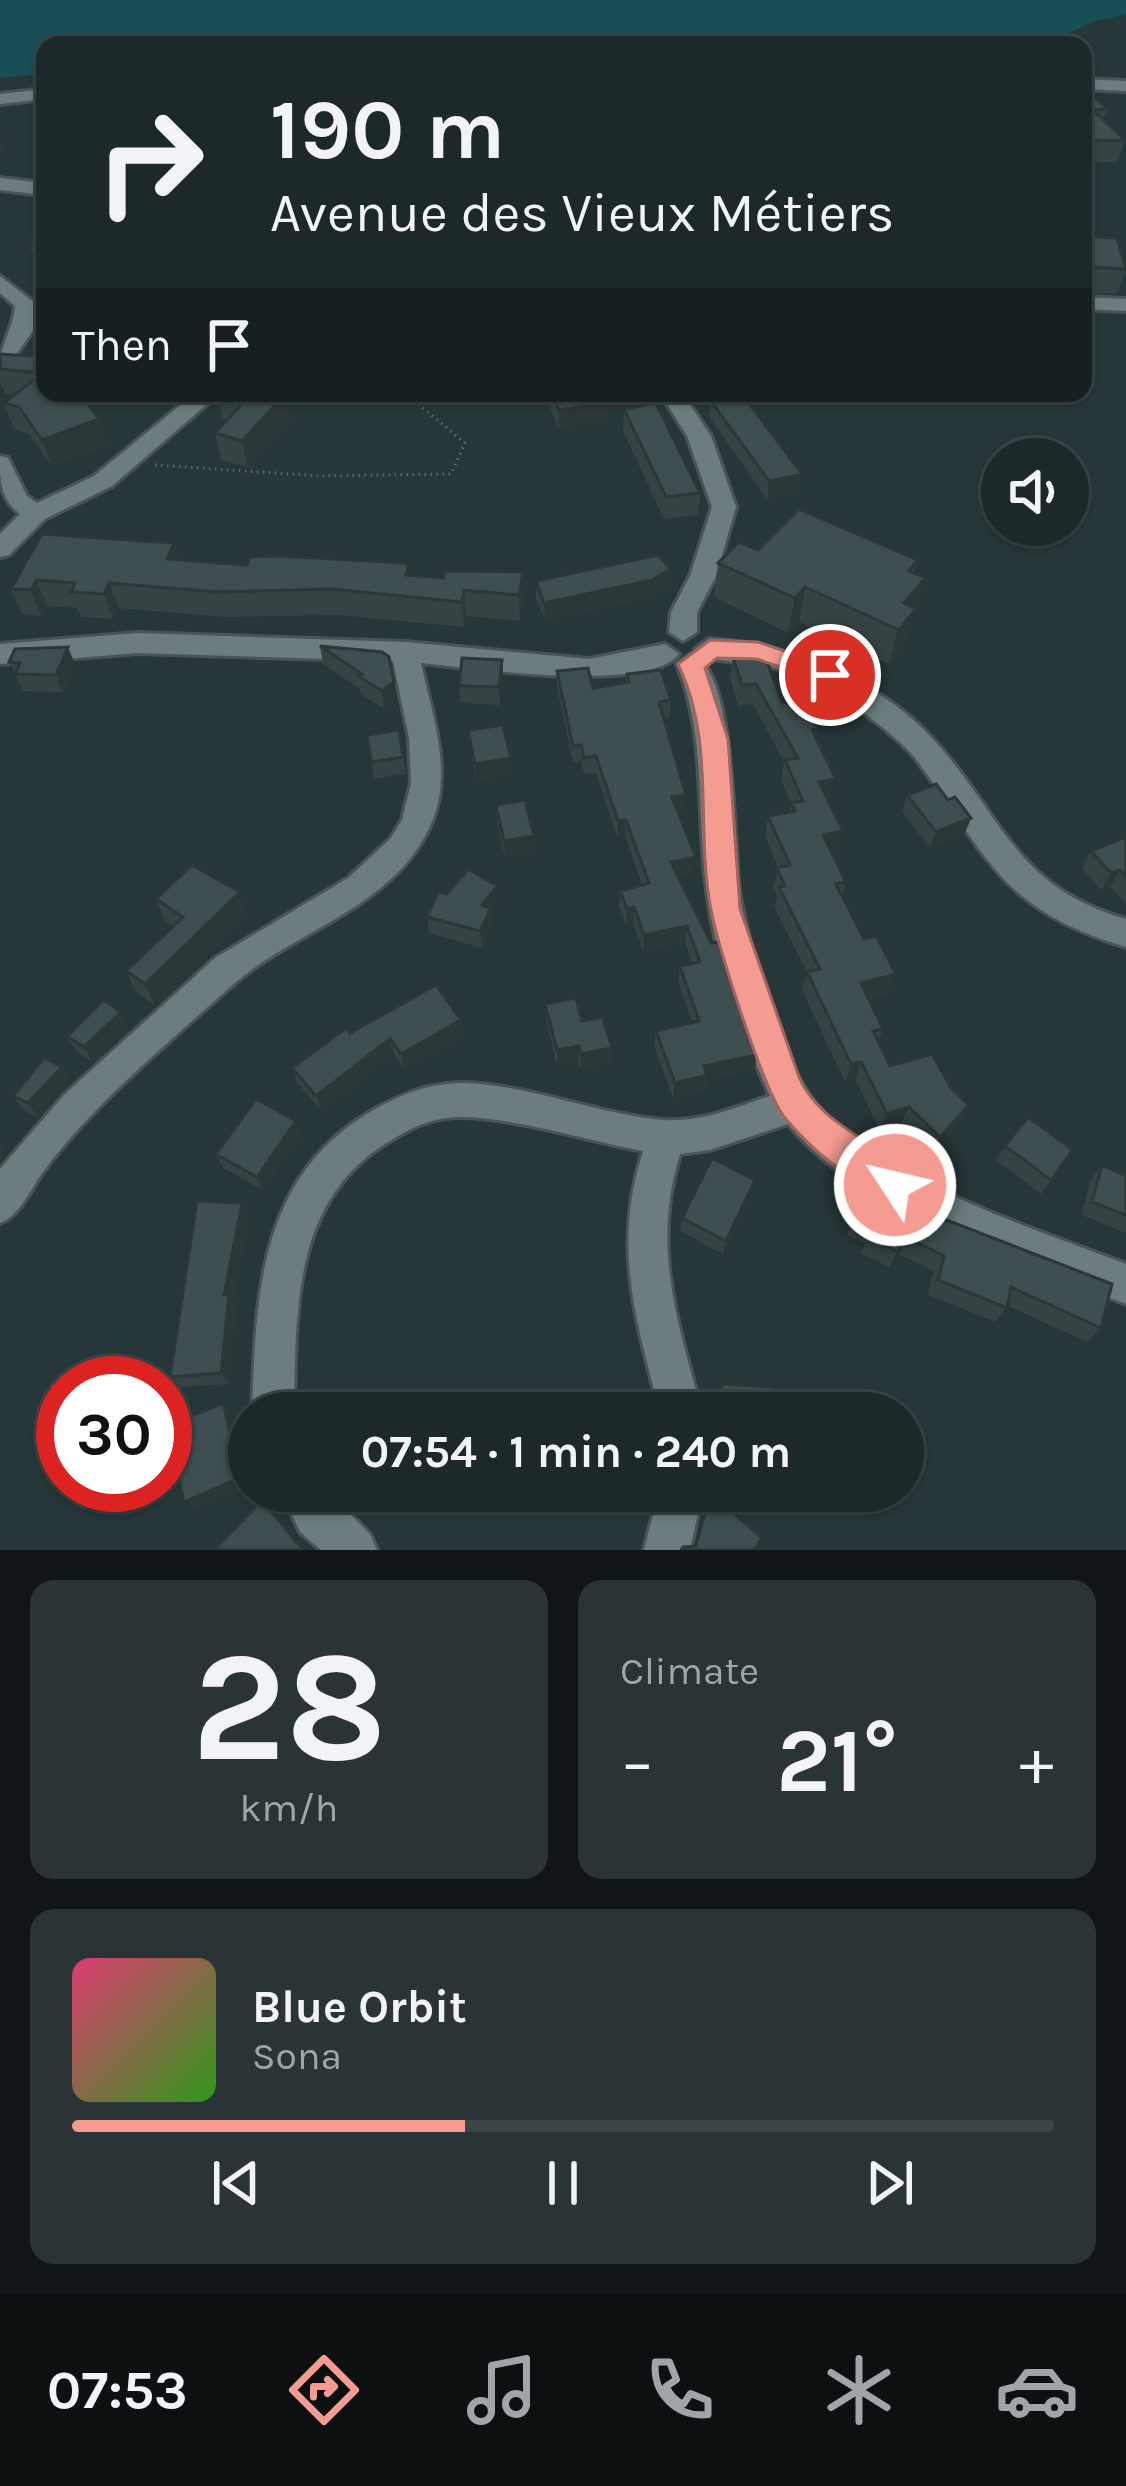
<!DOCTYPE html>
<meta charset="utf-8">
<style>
:root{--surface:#1d282a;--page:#2a3436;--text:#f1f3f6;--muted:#a0a6a8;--line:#3b4447;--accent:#f59c92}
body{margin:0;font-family:Karla,sans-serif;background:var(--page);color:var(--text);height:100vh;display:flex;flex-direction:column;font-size:45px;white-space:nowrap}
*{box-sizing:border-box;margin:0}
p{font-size:39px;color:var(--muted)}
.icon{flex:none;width:66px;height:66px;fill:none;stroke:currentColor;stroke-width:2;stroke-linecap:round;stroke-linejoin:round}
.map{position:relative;height:1550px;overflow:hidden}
.details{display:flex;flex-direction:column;gap:30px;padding:30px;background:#101617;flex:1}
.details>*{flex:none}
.guide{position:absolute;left:36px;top:36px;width:1056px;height:366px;border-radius:24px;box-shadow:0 3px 9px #0004,0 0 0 3px var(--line);background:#1d282a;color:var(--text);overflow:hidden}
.buttons{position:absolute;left:981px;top:438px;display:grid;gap:24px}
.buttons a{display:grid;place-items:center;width:108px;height:108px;border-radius:50%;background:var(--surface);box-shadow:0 3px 9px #0004,0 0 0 3px var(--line);font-size:60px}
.speed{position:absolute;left:36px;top:1356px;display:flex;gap:24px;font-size:60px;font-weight:700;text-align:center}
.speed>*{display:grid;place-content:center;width:156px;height:156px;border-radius:50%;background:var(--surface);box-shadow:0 3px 9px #0004,0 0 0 3px var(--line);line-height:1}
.speed .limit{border:18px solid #d22;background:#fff;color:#111}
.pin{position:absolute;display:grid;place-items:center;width:102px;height:102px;color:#fff;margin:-51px;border:6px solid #fff;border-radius:50%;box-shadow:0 3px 12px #0007}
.me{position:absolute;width:132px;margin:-66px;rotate:305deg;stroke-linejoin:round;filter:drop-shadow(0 0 9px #0008)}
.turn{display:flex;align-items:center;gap:42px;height:252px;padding:0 36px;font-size:54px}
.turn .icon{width:156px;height:156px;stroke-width:2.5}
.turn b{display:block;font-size:84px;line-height:102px}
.then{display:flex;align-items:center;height:114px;padding:0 36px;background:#0003;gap:24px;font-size:45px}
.big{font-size:90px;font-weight:700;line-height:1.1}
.details .widget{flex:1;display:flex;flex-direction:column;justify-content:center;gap:18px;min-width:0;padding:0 42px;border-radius:24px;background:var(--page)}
.details .dial{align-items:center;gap:0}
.dial b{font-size:156px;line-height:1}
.song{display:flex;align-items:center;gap:36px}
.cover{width:144px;height:144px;border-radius:18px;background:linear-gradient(135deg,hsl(340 70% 55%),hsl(110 70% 35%))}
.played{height:12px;border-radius:6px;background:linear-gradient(90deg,var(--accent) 40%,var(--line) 40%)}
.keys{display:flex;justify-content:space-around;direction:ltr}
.heat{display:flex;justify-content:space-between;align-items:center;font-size:66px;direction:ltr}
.details .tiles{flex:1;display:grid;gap:30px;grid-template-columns:1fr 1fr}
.widget:last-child{grid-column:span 2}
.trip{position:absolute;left:228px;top:1392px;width:696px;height:120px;border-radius:60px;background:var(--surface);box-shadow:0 3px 9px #0004,0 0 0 3px var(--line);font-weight:700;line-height:120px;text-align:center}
.menu{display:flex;height:192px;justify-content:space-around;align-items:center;background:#0c1011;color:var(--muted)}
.menu .icon{width:84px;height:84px}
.menu .selected{color:var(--accent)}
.menu b{font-size:54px;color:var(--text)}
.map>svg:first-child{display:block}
.green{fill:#184e55}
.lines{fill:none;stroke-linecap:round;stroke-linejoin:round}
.minor-casing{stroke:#485456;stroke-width:6}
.path{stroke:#5f6c6e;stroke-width:3;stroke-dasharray:1.5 4.5;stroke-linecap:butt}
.minor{fill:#6d7d7f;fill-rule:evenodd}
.wall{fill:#364345}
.shaded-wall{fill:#2c3738}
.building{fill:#3f4e50;stroke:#2c3738;stroke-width:3}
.route{fill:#f59c92;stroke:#9f655f;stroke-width:3}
</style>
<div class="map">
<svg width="1126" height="1550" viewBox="0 0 1126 1550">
<rect width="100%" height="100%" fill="#273638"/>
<path class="green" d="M0 0H1126V15L1095 21 1044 45H45V74L0 78Z"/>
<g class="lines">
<g class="minor-casing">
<path id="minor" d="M1083 79 1126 81V91L1083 89Z
M45 89V99L0 104V94Z
M0 178 45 183V195L0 190Z
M0 276 36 304 35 328 8 366 0 368C0 343 13 330 15 306L0 293Z
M1083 297 1126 299V311L1083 309Z
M195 393H220L112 486 45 519 9 555 0 557V534L20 514C0 499 0 481 0 456L8 458 27 496 37 503 94 476Z
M660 393H682L711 436 736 507 716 576 697 612V632L683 641 669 632 671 612 690 576 712 507 687 436Z
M138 633 405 642 589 659 665 644 679 654C649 694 470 668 421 663 432 716 454 772 431 824 393 910 292 930 228 989 168 1043 94 1104 46 1168 31 1187 22 1214 0 1223V1169L64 1095 215 958 348 878 390 839 402 820 411 783 409 738 393 661 138 653 0 664V644Z
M709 639C787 644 876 678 931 737 1003 814 1012 886 1126 919V947C995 908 988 853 912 754 877 718 823 682 775 668 750 661 724 663 699 656L695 649Z
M691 654C738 668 732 852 740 896 752 959 771 1031 803 1086 854 1172 1035 1229 1126 1264V1304C1017 1261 865 1216 788 1124L710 1150 680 1154C651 1248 678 1322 702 1413H660C636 1319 612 1247 643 1151 590 1141 515 1118 463 1117 436 1117 418 1124 395 1138 292 1195 296 1308 294 1413H252C256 1292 259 1173 377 1108 407 1092 430 1083 464 1083 531 1085 597 1114 663 1120 700 1123 736 1107 770 1096 739 1028 712 949 705 874 697 802 705 733 677 664Z
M281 1491H327L370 1534 377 1550H321L300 1532Z
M659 1491H703L690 1550H644Z"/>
</g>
<path class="path" d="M155 465 320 476 451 474 465 443 405 393"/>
<use href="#minor" class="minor"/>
</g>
<path class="wall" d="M1083 91 1107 109 1103 120 1125 140 1118 162H1083Z
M1083 183 1089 202 1083 221Z
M45 219V270L38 271 30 246Z
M1083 236 1126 267 1117 294 1083 293Z
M0 354 45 357 83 397 108 445 52 466 29 434 14 429 4 403 14 395 5 394 0 381Z
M216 393H289L294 416 248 467 221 460 215 433 227 420 223 419Z
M547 393H603L608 403 607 420 559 428 547 402Z
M710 400 799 492 767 499 709 417Z
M624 409 700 493 698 515 664 519 623 431Z
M42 534 174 543 179 560 443 578 445 571 524 598 520 621 466 616 464 627 337 615 224 617 118 608 113 619 81 617 77 608 47 606 41 616 22 614 11 589Z
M758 550 918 560 914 574 925 578 906 643 889 664 799 622 788 633 714 597 718 563Z
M671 569 670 587 651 598 545 620 536 599V581Z
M320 646 382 652 396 699 384 709 361 694 360 689 323 664Z
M733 658 782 703 818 728 816 738 831 799 828 800 838 851 831 852 846 882 842 895 889 993 868 998 883 1029 878 1041 890 1066 951 1088 969 1105 960 1122 931 1154 901 1124 880 1130 855 1079 845 1082 802 990 807 972 774 907 777 896 773 887 778 868 765 836 768 816 789 812 791 804 781 780 784 762 753 704 738 706 730 678Z
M9 662 75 664 63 693 23 691Z
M557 671 593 688 626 683 627 674 671 700 669 718H664L686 795 684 811 678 812 693 874 678 877 757 1055 754 1070 707 1079 705 1090 673 1098 654 1046 656 1031 692 1022 678 981 680 966 692 964 685 942 643 951 633 923 626 925 619 907 620 891 642 885 625 836 617 838 596 773 584 774 581 762 573 763 557 688Z
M503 677 500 705 460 703 459 686Z
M399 730 406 774 374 779 367 735Z
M468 730 511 758 512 775 476 781Z
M907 795 948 800 971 818 964 835 930 848 902 812Z
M496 805 535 853 505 858 497 822Z
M1126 837V903H1125L1110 887 1101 890 1082 868 1091 851Z
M447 894 498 903 491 911 492 924 482 948 429 933 427 917Z
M156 899 247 914 155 1006 136 992 126 971 173 927 165 921Z
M545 1004 582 1021 612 1048 611 1063 581 1069 578 1061 557 1065 546 1020Z
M461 1020 463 1036 404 1070 394 1054 321 1110 297 1083 292 1068 350 1033Z
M129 1027 93 1063 76 1051 67 1036Z
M72 1082 38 1118 24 1110 13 1096Z
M302 1135 263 1190 223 1168 216 1154Z
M1005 1146 1073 1150 1041 1194 996 1160Z
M1102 1165 1126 1176V1233L1082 1215 1091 1179Z
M755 1180 751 1194 723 1254 680 1231 682 1218Z
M870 1181 1101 1328 1087 1342 1008 1306 996 1322 928 1295 934 1271 897 1253 889 1267 861 1253 865 1243 847 1235Z
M249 1216 233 1301 236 1307 229 1384 178 1387 170 1377Z
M721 1384 774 1413H717V1394Z"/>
<path class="shaded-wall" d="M0 133 5 149 0 157Z
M0 318 4 330 0 342Z
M286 393H289L294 416 248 467 242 441Z
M608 403 607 420 559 428V410Z
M99 419 108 445 52 466 42 440Z
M802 474 799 492 767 499 769 481Z
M174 543 181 568 167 559Z
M671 569 670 587 651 598 545 620 544 603Z
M523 572 524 598 520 621 519 595Z
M925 578 906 643 889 664 904 603Z
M36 580 47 606 41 616 31 590Z
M109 583 118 608 113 619 104 594Z
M805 587 799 622 788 633 795 598Z
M464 590 466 616 464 627 462 602Z
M68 647 75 664 63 693 56 675Z
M502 660 503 677 500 705 499 687Z
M394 682 396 699 384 709 382 691Z
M511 758 512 775 476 781 475 764Z
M836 779 831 799 814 802 819 782Z
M686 795 684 811 670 814 672 797Z
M971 818 964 835 930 848 936 832Z
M626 820 625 836 617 838 618 821Z
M843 831 838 851 818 855 823 835Z
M534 836 535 853 505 858 504 841Z
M696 857 693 874 669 879 671 862Z
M1120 870 1110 887 1101 890 1111 873Z
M497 886 498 903 491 911 492 924 482 948 480 931 482 905Z
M240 892 247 914 155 1006 145 984Z
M634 907 633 923 626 925 627 909Z
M687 926 685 942 643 951 644 935Z
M896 974 889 993 854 1001 861 983Z
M121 1012 129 1027 93 1063 84 1047Z
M461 1020 463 1036 404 1070 401 1054Z
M390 1039 394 1054 321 1110 316 1096Z
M579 1046 578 1061 557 1065V1050Z
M612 1048 611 1063 581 1069V1054Z
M757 1055 754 1070 707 1079 705 1090 673 1098 675 1083 704 1066Z
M861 1062 855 1079 845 1082 851 1064Z
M62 1067 72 1082 38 1118 28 1103Z
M969 1105 960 1122 931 1154 940 1137Z
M909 1107 901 1124 880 1130 887 1114Z
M296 1121 302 1135 263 1190 257 1177Z
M0 1142 8 1153 0 1163Z
M755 1180 751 1194 723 1254 726 1241Z
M242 1203 249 1216 233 1301 236 1307 229 1384 221 1373 224 1295Z
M223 1403 231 1413 249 1486 193 1510 184 1502Z"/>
<path class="building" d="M1083 91H1089L1107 109 1093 110 1125 140 1083 141Z
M1083 183H1086L1089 202 1083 201Z
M37 219H45V244L30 246Z
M1083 236 1117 238 1126 269 1091 267 1089 261H1083Z
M0 354 45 357V393H80L99 419 42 440 19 407 4 403 43 373 0 369Z
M217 393H286L242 441 215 433 245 401Z
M551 393H603L608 403 559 410Z
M742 394 802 474 769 481 710 400Z
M656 403 700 493 666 497 624 409Z
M799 509 918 560 909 571 925 578 904 603 916 609 899 630 805 587 795 598 718 563 739 542 758 550Z
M42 534 174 543 167 559 247 565 250 557 279 556 389 562 409 564 406 575 443 578 445 571 523 572 519 595 464 590 462 602 332 589 218 592 109 583 104 594 71 592 75 583 36 580 31 590 11 589Z
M658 555 671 569 652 580 544 603 536 581Z
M320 646 382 652 389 657 394 682 382 691 358 676 362 674Z
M68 647 56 675 15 674 20 663 9 662 15 649Z
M765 655 782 703 801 699 818 728 812 730 836 779 819 782 843 831 823 835 846 882 836 884 864 939 876 936 896 974 861 983 883 1029 873 1031 890 1066 932 1054 951 1088 969 1105 940 1137 909 1107 887 1114 861 1062 851 1064 807 972 820 969 779 887 785 886 777 868 790 865 768 816 795 811 791 803 803 801 785 760 798 758 756 684 742 685 733 658Z
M462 658 502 660 499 687 459 686Z
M588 668 593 688 629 682 627 674 661 670 671 700 659 702 686 795 672 797 696 857 671 862 711 943 718 942 757 1055 704 1066 707 1075 675 1083 656 1031 699 1021 680 966 700 962 687 926 644 935 634 907 627 909 620 891 649 883 626 820 618 821 596 756 584 758 581 745 573 746 557 671Z
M503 725 511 758 475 764 468 730Z
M399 730 403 757 371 762 367 735Z
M936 784 948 800 955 797 971 818 936 832 907 795Z
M525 800 534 836 504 841 496 805Z
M1126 837V877L1120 870 1111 873 1091 851Z
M192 865 240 892 145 984 126 971 183 917 156 899Z
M468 869 497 886 482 905 491 908 480 931 427 917 438 892 447 894Z
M436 985 461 1020 401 1054 390 1039 316 1096 292 1068 346 1028 350 1033Z
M576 998 582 1021 603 1017 612 1048 581 1054 579 1046 557 1050 545 1004Z
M104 1000 121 1012 84 1047 67 1036Z
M44 1058 62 1067 28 1103 13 1096Z
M256 1099 296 1121 257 1177 216 1154Z
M1028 1117 1073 1150 1051 1180 1005 1146Z
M712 1158 755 1180 726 1241 682 1218Z
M1102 1165 1126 1176V1215L1092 1202Z
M870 1181 931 1214 1112 1284 1101 1328 1011 1287 1007 1308 938 1280 944 1256 904 1236 898 1252 869 1237 873 1227 855 1219Z
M197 1201 242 1203 224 1295H229L221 1373 170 1377Z
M721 1384 773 1387 774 1413H721Z
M223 1403 241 1477 184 1502 168 1426Z
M716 1498 762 1538 754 1550H681L683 1547 696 1546 704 1516Z
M262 1500 303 1550H219L217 1547Z"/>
<path class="route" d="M710 640 758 642 839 669 843 675 830 684 757 659 717 658 705 668 728 739 740 909 799 1077C821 1130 895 1146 912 1185L907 1197 895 1201C856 1186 812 1151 785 1118 764 1093 718 946 711 910 695 827 716 742 678 664Z"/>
</svg>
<div class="buttons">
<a><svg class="icon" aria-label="sound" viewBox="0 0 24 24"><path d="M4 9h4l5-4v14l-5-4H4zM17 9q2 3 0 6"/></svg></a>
</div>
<div class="speed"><div class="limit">30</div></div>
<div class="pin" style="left:830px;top:675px;background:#d93025"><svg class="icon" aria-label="arrive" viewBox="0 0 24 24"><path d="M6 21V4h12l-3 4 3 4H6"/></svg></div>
<svg class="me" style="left:895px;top:1185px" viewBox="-20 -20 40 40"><circle r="17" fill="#f59c92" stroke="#fff" stroke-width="3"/><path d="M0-11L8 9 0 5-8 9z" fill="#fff"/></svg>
<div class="trip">07:54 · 1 min · 240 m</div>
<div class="guide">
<div class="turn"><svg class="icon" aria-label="right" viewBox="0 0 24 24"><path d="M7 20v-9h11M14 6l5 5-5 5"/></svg><div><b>190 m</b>Avenue des Vieux Métiers</div></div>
<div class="then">Then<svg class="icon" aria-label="arrive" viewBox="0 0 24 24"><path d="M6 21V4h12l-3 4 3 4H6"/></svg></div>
</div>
</div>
<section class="details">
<div class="tiles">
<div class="widget dial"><b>28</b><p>km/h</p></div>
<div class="widget"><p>Climate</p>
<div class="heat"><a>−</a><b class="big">21°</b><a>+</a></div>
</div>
<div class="widget">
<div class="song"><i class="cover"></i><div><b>Blue Orbit</b><p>Sona</p></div></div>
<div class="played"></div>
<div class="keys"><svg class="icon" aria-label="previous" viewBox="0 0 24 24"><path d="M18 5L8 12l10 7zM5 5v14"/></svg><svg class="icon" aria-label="pause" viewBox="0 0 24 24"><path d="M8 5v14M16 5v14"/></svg><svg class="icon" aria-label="next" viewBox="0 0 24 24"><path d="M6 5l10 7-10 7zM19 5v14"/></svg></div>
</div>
</div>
</section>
<nav class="menu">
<b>07:53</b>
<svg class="icon selected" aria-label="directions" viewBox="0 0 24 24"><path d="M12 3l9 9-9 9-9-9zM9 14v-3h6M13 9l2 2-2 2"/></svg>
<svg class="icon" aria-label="music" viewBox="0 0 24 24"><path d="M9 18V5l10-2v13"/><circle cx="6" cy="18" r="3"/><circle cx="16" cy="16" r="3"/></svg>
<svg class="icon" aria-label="phone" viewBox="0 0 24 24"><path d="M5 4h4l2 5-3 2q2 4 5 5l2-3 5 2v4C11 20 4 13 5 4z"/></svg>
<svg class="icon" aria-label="climate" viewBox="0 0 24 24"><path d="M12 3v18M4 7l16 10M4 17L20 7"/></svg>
<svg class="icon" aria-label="car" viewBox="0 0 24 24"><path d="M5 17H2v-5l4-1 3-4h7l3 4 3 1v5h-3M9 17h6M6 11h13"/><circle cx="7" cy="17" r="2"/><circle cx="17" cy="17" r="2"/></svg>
</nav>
